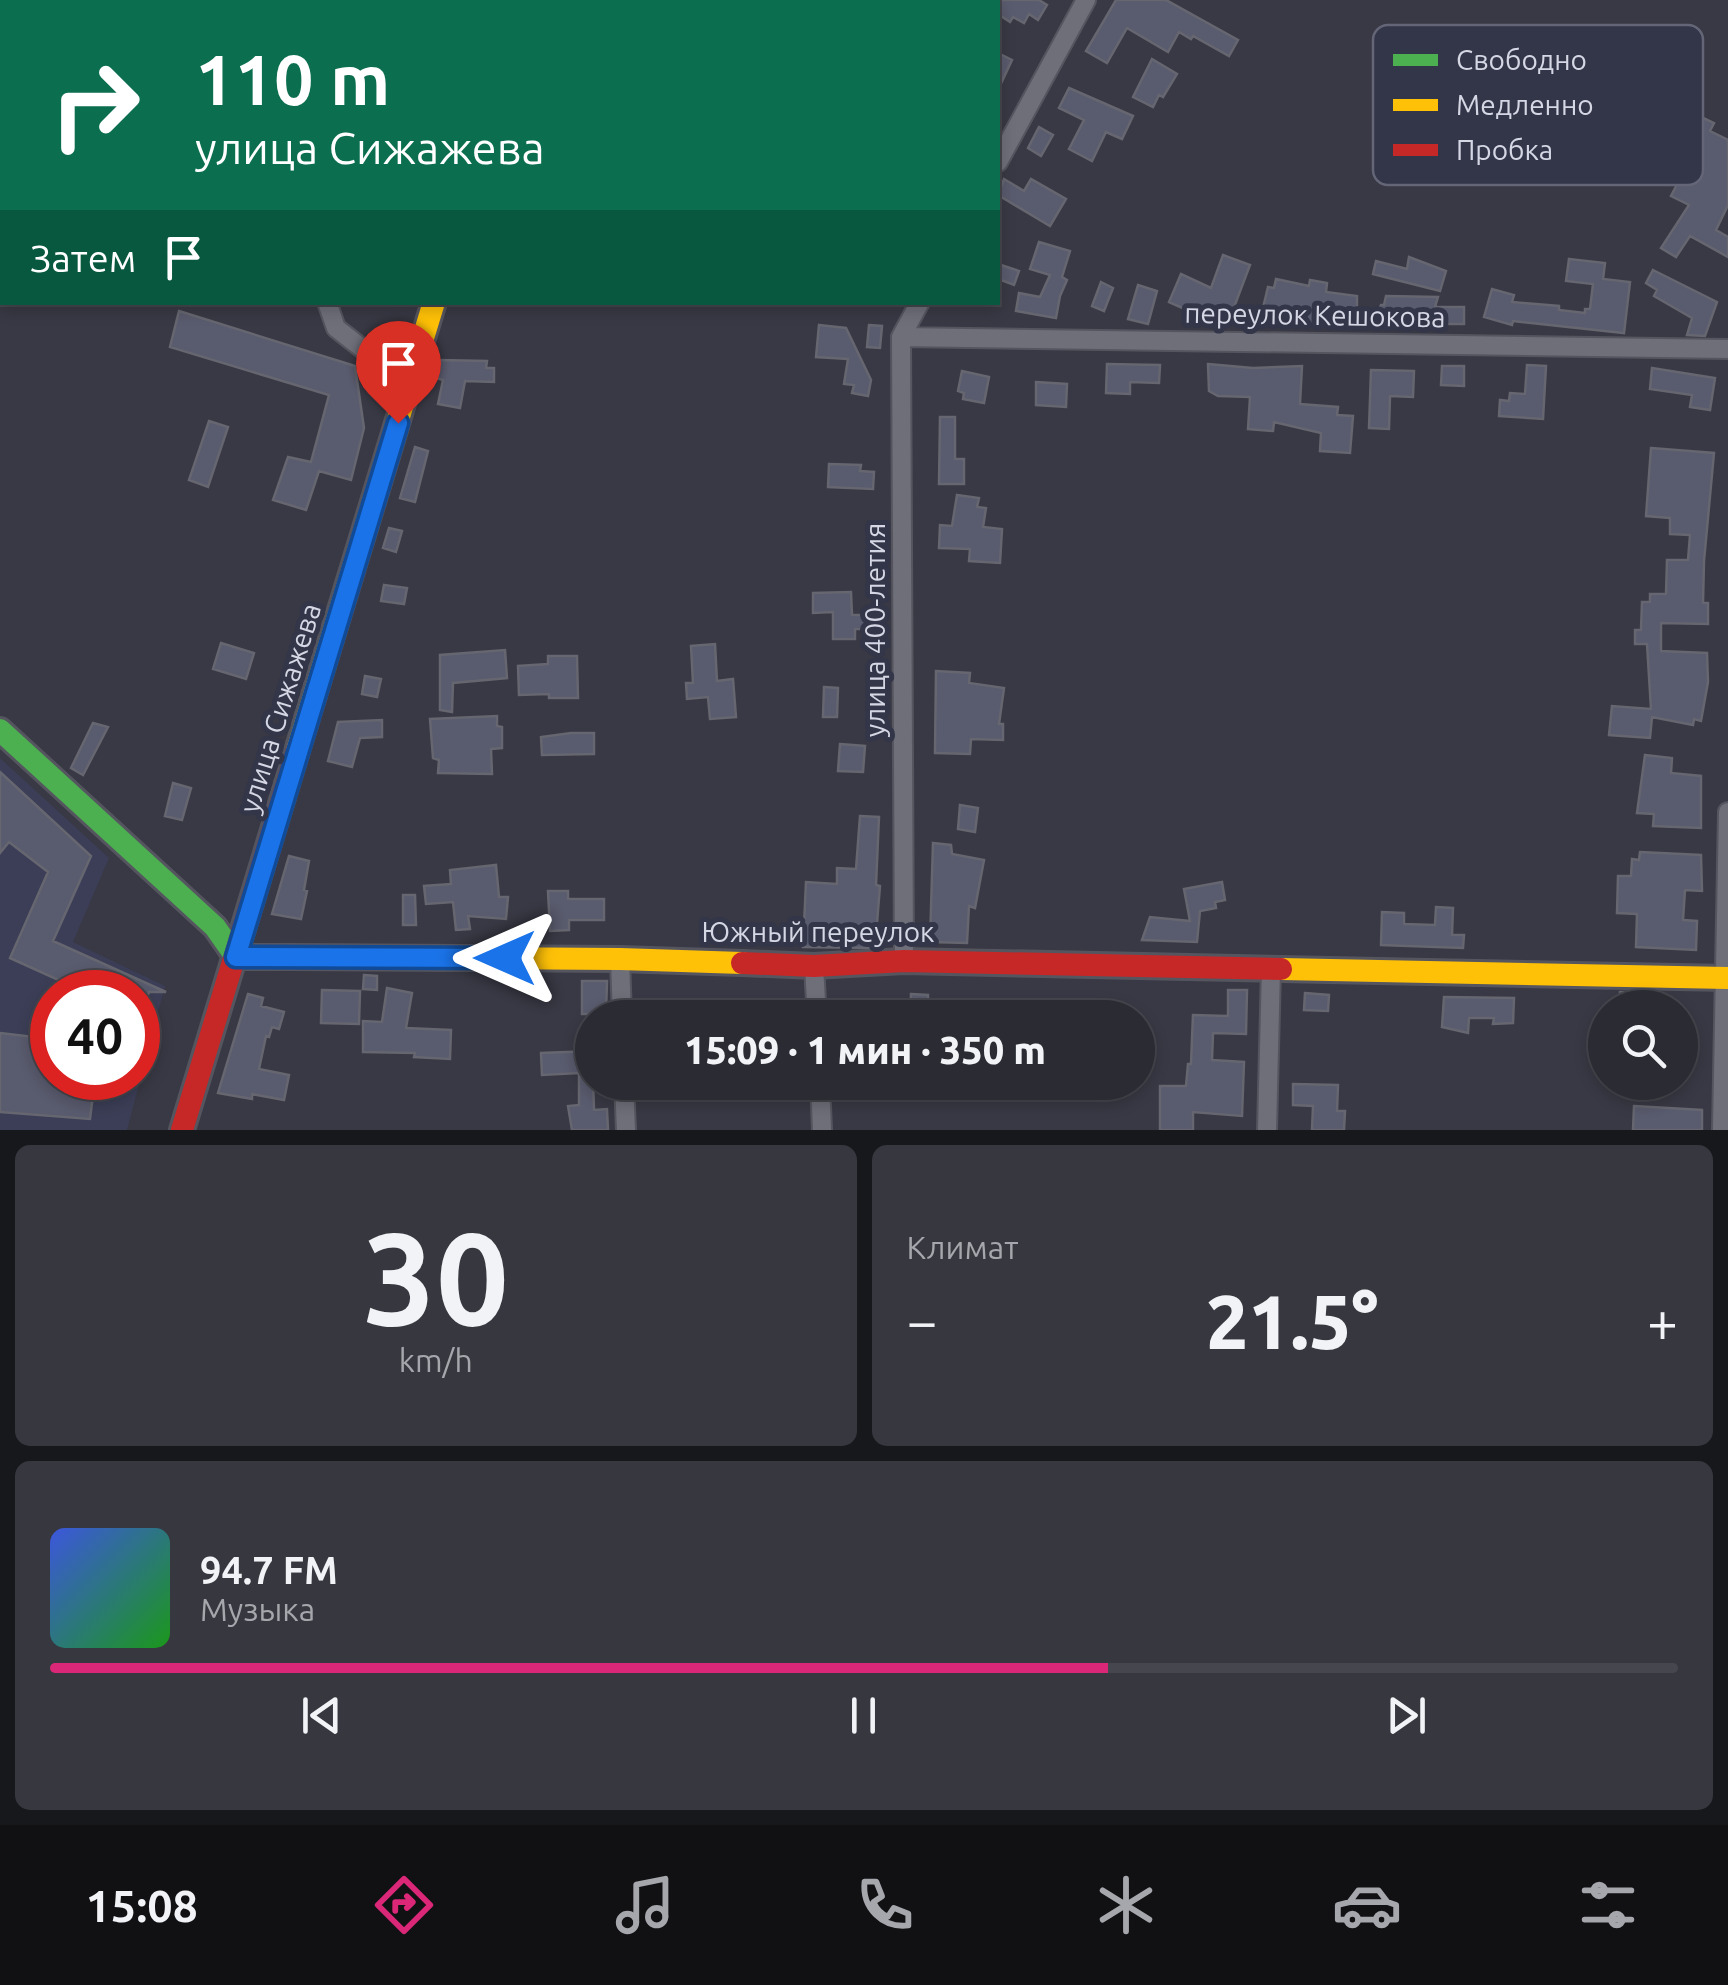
<!DOCTYPE html>
<html lang="ru">
<meta charset="utf-8">
<style>
:root{--surface:#2a2b33;--page:#36373f;--text:#f1f3f6;--muted:#a5a7ac;--line:#46474e;--accent:#db2777}
body{margin:0;font-family:Ubuntu,sans-serif;background:var(--page);color:var(--text);height:100vh;display:flex;flex-direction:column;font-size:38px;white-space:nowrap}
*{box-sizing:border-box;margin:0}
p{font-size:32px;color:var(--muted)}
.icon{flex:none;width:55px;height:55px;fill:none;stroke:currentColor;stroke-width:2;stroke-linecap:round;stroke-linejoin:round}
.map{position:relative;height:1130px;overflow:hidden}
.drawer{display:flex;flex-direction:column;gap:15px;padding:15px;background:#17181c;flex:1}
.drawer>*{flex:none}
.guide{position:absolute;left:0px;top:0px;width:1000px;height:305px;box-shadow:0 5px 15px #0003,0 0 0 2px var(--line);background:#0b6e4f;color:#fff;overflow:hidden}
.fabs{position:absolute;left:1588px;top:990px;display:grid;gap:20px}
.fabs a{display:grid;place-items:center;width:110px;height:110px;border-radius:50%;background:var(--surface);box-shadow:0 5px 15px #0003,0 0 0 2px var(--line);font-size:50px}
.speed{position:absolute;left:30px;top:970px;display:flex;gap:20px;font-size:50px;font-weight:700;text-align:center}
.speed>*{display:grid;place-content:center;width:130px;height:130px;border-radius:50%;background:var(--surface);box-shadow:0 5px 15px #0003,0 0 0 2px var(--line);line-height:1}
.speed .limit{border:15px solid #d22;background:#fff;color:#111}
.pin{position:absolute;display:grid;place-items:center;width:85px;height:85px;color:#fff;margin:-102px -42px;border-radius:50% 50% 50% 0;rotate:-45deg;box-shadow:0 0 10px #0007}
.pin .icon{rotate:45deg}
.me{position:absolute;width:110px;margin:-55px;rotate:270deg;stroke-linejoin:round;filter:drop-shadow(0 0 8px #0008)}
.turn{display:flex;align-items:center;gap:35px;height:210px;padding:0 30px;font-size:45px}
.turn .icon{width:130px;height:130px;stroke-width:2.5}
.turn b{display:block;font-size:70px;line-height:85px}
.then{display:flex;align-items:center;height:95px;padding:0 30px;background:#0003;gap:20px;font-size:38px}
.big{font-size:75px;font-weight:800;line-height:1.1}
.drawer .tile{flex:1;display:flex;flex-direction:column;justify-content:center;gap:15px;min-width:0;padding:0 35px;border-radius:15px;background:var(--page)}
.drawer .dial{align-items:center;gap:0}
.dial b{font-size:130px;line-height:1}
.song{display:flex;align-items:center;gap:30px}
.cover{width:120px;height:120px;border-radius:15px;background:linear-gradient(135deg,hsl(230 70% 55%),hsl(120 70% 35%))}
.played{height:10px;border-radius:5px;background:linear-gradient(90deg,var(--accent) 65%,var(--line) 65%)}
.keys{display:flex;justify-content:space-around;direction:ltr}
.heat{display:flex;justify-content:space-between;align-items:center;font-size:55px;direction:ltr}
.drawer .tiles{flex:1;display:grid;gap:15px;grid-template-columns:1fr 1fr}
.tile:last-child{grid-column:span 2}
.trip{position:absolute;left:575px;top:1000px;width:580px;height:100px;border-radius:50px;background:var(--surface);box-shadow:0 5px 15px #0003,0 0 0 2px var(--line);font-weight:800;line-height:100px;text-align:center}
.dock{display:flex;height:160px;justify-content:space-around;align-items:center;background:#111114;color:var(--muted)}
.dock .icon{width:70px;height:70px}
.dock .current{color:var(--accent)}
.dock b{font-size:45px;color:var(--text)}
.map>svg:first-child{display:block}
.built{fill:#3b3e56;fill-rule:evenodd}
.building{fill:#595b6e;stroke:#65666f;stroke-width:2.5}
.lines{fill:none;stroke-linecap:round;stroke-linejoin:round}
.street-casing{stroke:#55555f;stroke-width:22}
.fast-casing{stroke:#55555f;stroke-width:28}
.slow-casing{stroke:#55555f;stroke-width:28}
.jam-casing{stroke:#55555f;stroke-width:28}
.street{stroke:#6e6f79;stroke-width:18}
.fast{stroke:#4caf50;stroke-width:22}
.slow{stroke:#ffc107;stroke-width:22}
.jam{stroke:#c62828;stroke-width:22}
.route-casing{stroke:#114b97;stroke-width:25}
.route{stroke:#1a73e8;stroke-width:18}
.labels{text-anchor:middle;stroke-width:10;stroke-linejoin:round;paint-order:stroke}
.street-label{font-size:28px;fill:#d5d7e4;stroke:#333549}
.key{fill:#333549;stroke:#646678;stroke-width:2.5}
.key-label{font-size:28px;fill:#d5d7e4}
</style>
<div class="map">
<svg width="1728" height="1130" viewBox="0 0 1728 1130">
<rect width="100%" height="100%" fill="#383944"/>
<path class="built" d="M0 758 109 858 73 942 165 986 127 1130H0ZM52 992H138V1078H52Z"/>
<path class="building" d="M998 0H1039L1047 5 1038 20 1029 14 1024 23 1013 17 1010 22 998 14Z
M1116 0H1166L1238 40 1229 56 1193 36 1191 39 1179 32 1168 52 1127 28 1107 63 1086 51Z
M998 53 1012 60 998 90Z
M1152 59 1177 74 1163 97 1159 95 1153 107 1133 97Z
M1069 88 1133 116 1122 139 1106 132 1092 161 1069 149 1084 120 1059 108Z
M1703 118 1714 123 1710 131 1728 140V205L1716 230 1728 237V257L1690 236 1676 257 1661 248 1689 205 1671 196 1685 169 1675 163 1686 143 1689 145Z
M1039 127 1053 135 1041 156 1028 148Z
M1004 179 1024 191 1031 179 1066 199 1050 226 998 195Z
M1039 242 1070 251 1062 277 1067 280 1060 296 1056 318 1016 311 1019 293 1040 297 1050 275 1030 269Z
M1223 255 1250 265 1233 310V324H1205V318L1169 302 1181 274 1211 288Z
M1409 257 1446 271 1440 291 1373 274 1376 261 1407 269Z
M1569 259 1605 263 1603 279 1630 282 1624 333 1513 321 1512 325 1484 317 1492 289 1514 295 1512 302 1559 306V310L1585 313V309H1590L1593 284 1566 281Z
M998 264 1019 271 1014 285 998 279Z
M1653 270 1717 302 1705 336 1687 335 1692 318 1654 296 1657 290 1646 283Z
M1276 279 1309 286 1310 280 1327 283 1326 292 1357 296V320H1322L1321 325 1263 308 1268 287 1274 288Z
M1101 282 1113 288 1104 311 1092 306Z
M1138 285 1157 291 1148 324 1128 319Z
M1386 296 1438 297 1435 307H1464V324H1430V327L1366 323 1368 310 1378 311 1381 305H1384Z
M1234 310H1273L1272 323 1234 321Z
M179 311 355 366 364 428 351 480 319 471 306 510 273 500 288 457 311 462 329 395 170 347Z
M819 325 846 328 871 380 868 396 852 393 854 385 844 384 848 359 816 357Z
M869 325 882 326 880 348 867 347Z
M438 360 487 361 486 368H494V382L465 381 460 408 438 404 443 380 433 377Z
M1107 364 1160 365 1159 383 1130 382V394L1106 393Z
M1208 364 1253 368 1302 366 1300 404 1338 407 1337 415 1353 416 1350 453 1320 451 1321 433 1274 422 1273 431 1248 429 1250 397 1218 396 1209 391Z
M1527 365 1546 366 1543 419 1499 416 1500 400 1509 401 1510 393 1525 394Z
M1442 366H1464V386L1441 385Z
M1652 368 1715 378 1710 410 1690 407 1692 395 1650 389Z
M1371 370 1414 371 1413 397 1390 396 1389 429 1369 428Z
M962 371 989 377 984 403 963 399 964 393 958 391Z
M1036 382 1067 384 1066 407 1036 405Z
M940 417H955V459H964V484H939Z
M209 421 228 427 208 487 189 480Z
M415 447 428 451 415 502 400 498Z
M1651 448 1714 453 1704 561 1703 603H1708V624L1661 623V651L1707 653 1708 682 1701 721 1694 719 1693 725 1652 717 1650 738 1609 735 1612 706 1651 709 1647 644H1635V630H1641L1642 602H1650V594H1666L1667 560H1688L1690 535 1670 534V518L1646 516Z
M829 464 861 465 860 471 874 472 873 489 828 487Z
M957 495 979 498 977 507 986 508 983 527 1002 529 1000 563 969 561 970 549 939 548 940 525 952 526Z
M389 528 402 531 396 552 383 548Z
M384 585 407 588 404 604 381 601Z
M851 592 852 615H865V629H855V639H833V612L813 613V593Z
M221 643 254 653 246 679 213 669Z
M715 644 717 681 733 679 736 717 710 719 708 697 687 699 686 683H693L691 646Z
M505 650 507 678 453 683 452 712 440 710V655Z
M548 656H577L578 698H549V694L519 695 518 666 548 664Z
M936 671 970 673 969 683 1004 688 999 724H1003V740L971 739 970 754 935 753Z
M365 676 381 679 377 697 362 694Z
M824 687 838 688 837 717H823Z
M497 716V726L502 727V748L491 749 492 774 438 773 439 760 433 758 430 719Z
M382 720V737L360 738 352 767 328 761 338 722Z
M93 723 108 727 83 775 71 768Z
M571 733H594V754L542 755 541 737Z
M840 744 865 746 863 772 838 771Z
M1645 755 1672 758 1671 773 1701 776V828L1653 826 1654 814 1637 813Z
M0 772 91 856 53 941 166 992H149L138 1021V992H85L10 958 48 872 9 842 0 853Z
M173 783 191 788 182 820 165 816Z
M960 805 978 808 975 832 958 829Z
M860 816 879 817 876 885 880 886 875 948 803 947 806 882 837 884V868L856 869Z
M933 843 951 845 952 854 984 860 975 908 969 906 967 943 930 942Z
M1640 852 1701 855 1702 891 1685 890 1683 920 1697 921 1696 950 1636 947 1637 914 1617 913 1618 876H1631L1632 859 1639 860Z
M289 856 309 861 304 890 307 891 301 919 272 914Z
M496 865 499 897H508L506 919 468 916 470 929 456 930 453 902 426 904 424 886 451 884 450 870Z
M1222 882 1225 900 1215 902 1216 908 1200 911 1197 942 1142 940 1150 917 1190 921 1184 889Z
M548 891H568V899H604V920H569V930L550 931Z
M403 895H415L416 925H403Z
M1436 907 1453 908 1452 935H1464L1463 948 1381 945 1382 912 1404 913V924L1435 925Z
M364 975 377 976V990L363 989Z
M582 981H607L606 1014H582Z
M387 988 412 993 406 1028 451 1030 450 1059 414 1057 415 1053 363 1052V1021L382 1022Z
M322 990 360 991 359 1024 321 1023Z
M1228 990H1247L1246 1034 1213 1033 1212 1060 1244 1062 1242 1116 1193 1112V1130H1160V1086H1186L1188 1064H1191L1193 1015 1228 1016Z
M1620 992H1636V1008H1619Z
M1305 993 1329 995 1328 1011 1304 1010Z
M248 994 263 998 261 1006 284 1012 279 1029 272 1027 269 1037 266 1036 259 1069 289 1075 284 1100 252 1094V1099L218 1093Z
M911 994 928 995V1018H910Z
M1444 997 1514 998 1513 1023 1493 1024 1494 1018H1469L1468 1033 1442 1027Z
M876 1003 887 1004 886 1018H829V1008Z
M0 1033 52 1039V1083L94 1087 90 1119 0 1112Z
M592 1051 594 1110 607 1109 608 1130H572L568 1106 579 1105V1073L542 1075 541 1053Z
M1293 1084 1338 1085 1337 1111H1345L1344 1130H1312L1313 1106 1293 1105Z
M1634 1106 1702 1110V1130H1633Z"/>
<g class="lines">
<g class="street-casing">
<path id="street" d="M227 0 228 2
M525 2 526 0
M0 140H2
M998 162 1086 0
M327 302 336 328 409 385
M901 337 1728 349
M620 959 622 1018
M904 961 901 337 920 302
M814 966 817 1018
M624 1082 626 1130
M820 1082 822 1130
M1267 1130 1271 969
M1722 1130 1728 812"/>
</g>
<g class="fast-casing">
<path id="fast" d="M0 730 215 927 236 957H290"/>
</g>
<g class="slow-casing">
<path id="slow" d="M297 751 434 302
M290 957 620 959 742 963
M1281 969 1728 978"/>
</g>
<g class="jam-casing">
<path id="jam" d="M742 963 814 966 904 961 1281 969
M182 1130 297 751"/>
</g>
<use href="#street" class="street"/>
<use href="#fast" class="fast"/>
<use href="#slow" class="slow"/>
<use href="#jam" class="jam"/>
</g>
<g class="lines">
<g class="route-casing">
<path id="route" d="M398 423 236 957 505 958"/>
</g>
<use href="#route" class="route"/>
</g>
<g class="labels">
<g class="street-label">
<text transform="translate(1315 315) rotate(1)" y="10">переулок Кешокова</text>
<text transform="translate(875 630) rotate(-90)" y="10">улица 400-летия</text>
<text transform="translate(280 708) rotate(-73)" y="10">улица Сижажева</text>
<text x="818" y="942">Южный переулок</text>
</g>
</g>
<rect x="1373" y="25" width="330" height="160" rx="15" class="key"/>
<rect x="1393" y="54" width="45" height="12" fill="#4caf50"/>
<rect x="1393" y="99" width="45" height="12" fill="#ffc107"/>
<rect x="1393" y="144" width="45" height="12" fill="#c62828"/>
<g class="key-label">
<text x="1456" y="70">Свободно</text>
<text x="1456" y="115">Медленно</text>
<text x="1456" y="160">Пробка</text>
</g>
</svg>
<div class="fabs">
<a><svg class="icon" aria-label="search" viewBox="0 0 24 24"><circle cx="10" cy="10" r="6"/><path d="M15 15l6 6"/></svg></a>
</div>
<div class="speed"><div class="limit">40</div></div>
<div class="pin" style="left:398px;top:423px;background:#d93025"><svg class="icon" aria-label="arrive" viewBox="0 0 24 24"><path d="M6 21V4h12l-3 4 3 4H6"/></svg></div>
<svg class="me" style="left:505px;top:958px" viewBox="-20 -20 40 40"><path d="M0-17L14 15 0 8-14 15z" fill="#1a73e8" stroke="#fff" stroke-width="4"/></svg>
<div class="trip">15:09 · 1 мин · 350 m</div>
<div class="guide">
<div class="turn"><svg class="icon" aria-label="right" viewBox="0 0 24 24"><path d="M7 20v-9h11M14 6l5 5-5 5"/></svg><div><b>110 m</b>улица Сижажева</div></div>
<div class="then">Затем<svg class="icon" aria-label="arrive" viewBox="0 0 24 24"><path d="M6 21V4h12l-3 4 3 4H6"/></svg></div>
</div>
</div>
<section class="drawer">
<div class="tiles">
<div class="tile dial"><b>30</b><p>km/h</p></div>
<div class="tile"><p>Климат</p>
<div class="heat"><a>−</a><b class="big">21.5°</b><a>+</a></div>
</div>
<div class="tile">
<div class="song"><i class="cover"></i><div><b>94.7 FM</b><p>Музыка</p></div></div>
<div class="played"></div>
<div class="keys"><svg class="icon" aria-label="previous" viewBox="0 0 24 24"><path d="M18 5L8 12l10 7zM5 5v14"/></svg><svg class="icon" aria-label="pause" viewBox="0 0 24 24"><path d="M8 5v14M16 5v14"/></svg><svg class="icon" aria-label="next" viewBox="0 0 24 24"><path d="M6 5l10 7-10 7zM19 5v14"/></svg></div>
</div>
</div>
</section>
<nav class="dock">
<b>15:08</b>
<svg class="icon current" aria-label="directions" viewBox="0 0 24 24"><path d="M12 3l9 9-9 9-9-9zM9 14v-3h6M13 9l2 2-2 2"/></svg>
<svg class="icon" aria-label="music" viewBox="0 0 24 24"><path d="M9 18V5l10-2v13"/><circle cx="6" cy="18" r="3"/><circle cx="16" cy="16" r="3"/></svg>
<svg class="icon" aria-label="phone" viewBox="0 0 24 24"><path d="M5 4h4l2 5-3 2q2 4 5 5l2-3 5 2v4C11 20 4 13 5 4z"/></svg>
<svg class="icon" aria-label="climate" viewBox="0 0 24 24"><path d="M12 3v18M4 7l16 10M4 17L20 7"/></svg>
<svg class="icon" aria-label="car" viewBox="0 0 24 24"><path d="M5 17H2v-5l4-1 3-4h7l3 4 3 1v5h-3M9 17h6M6 11h13"/><circle cx="7" cy="17" r="2"/><circle cx="17" cy="17" r="2"/></svg>
<svg class="icon" aria-label="filters" viewBox="0 0 24 24"><path d="M4 7h16M4 17h16"/><circle cx="9" cy="7" r="2"/><circle cx="15" cy="17" r="2"/></svg>
</nav>
